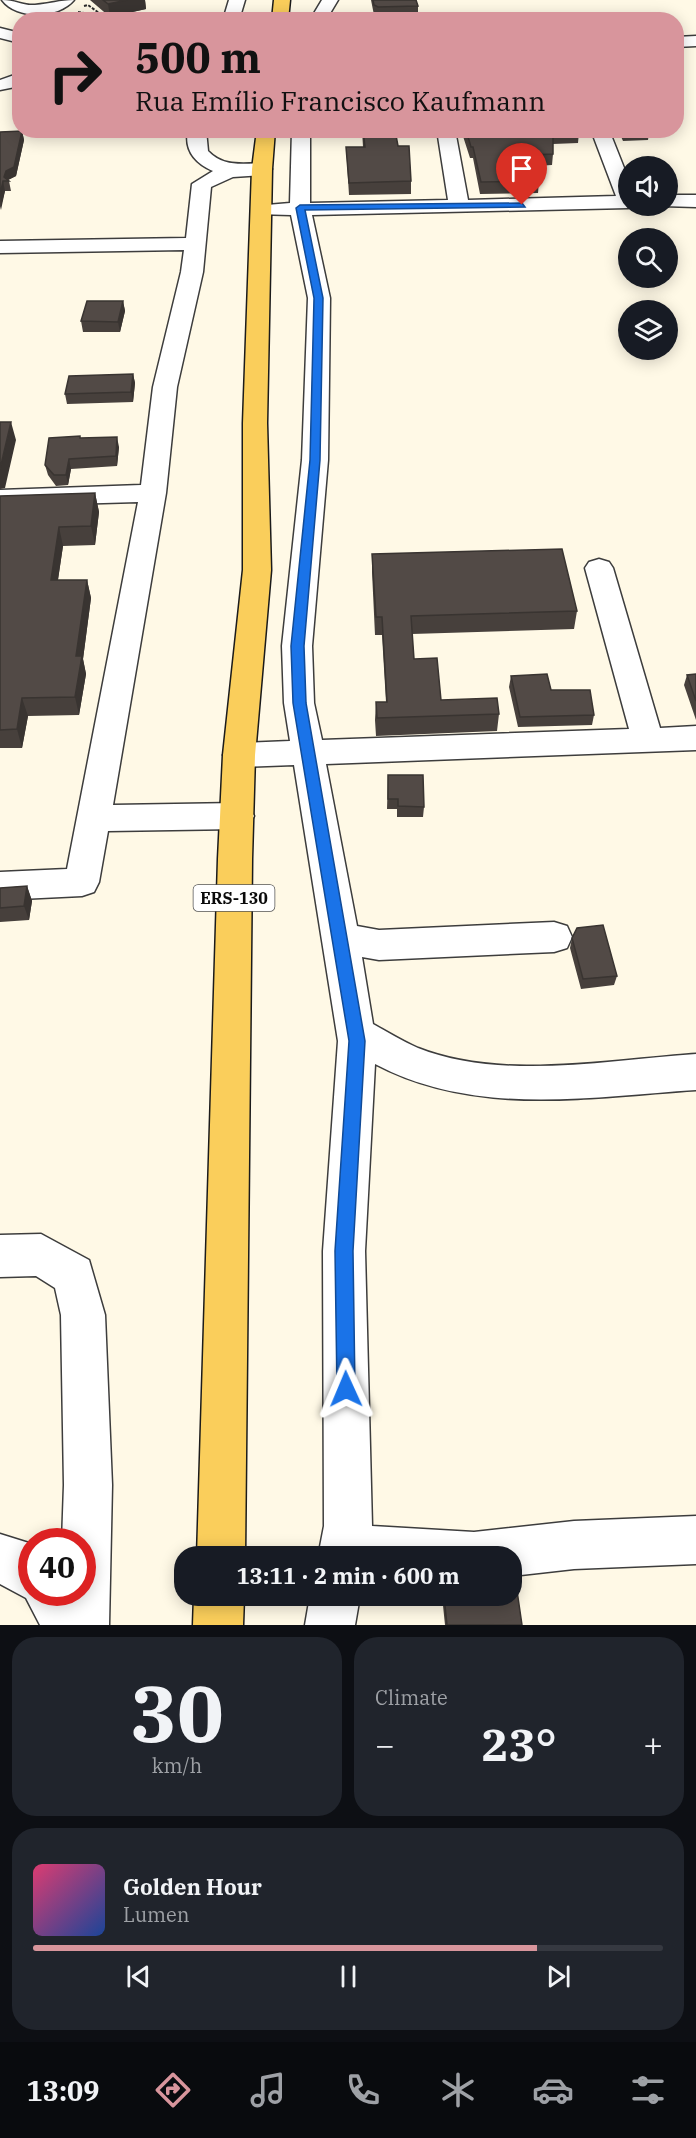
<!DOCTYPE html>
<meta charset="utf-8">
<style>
:root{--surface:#171b24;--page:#20242c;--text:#f1f3f6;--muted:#9ea1a6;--line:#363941;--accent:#d8959c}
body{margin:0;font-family:"IBM Plex Serif",serif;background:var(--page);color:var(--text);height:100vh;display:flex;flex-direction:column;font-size:22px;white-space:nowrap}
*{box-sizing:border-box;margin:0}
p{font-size:20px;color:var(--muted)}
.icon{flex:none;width:33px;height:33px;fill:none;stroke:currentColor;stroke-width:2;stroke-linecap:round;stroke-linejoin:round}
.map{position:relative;height:1625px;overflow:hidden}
.sheet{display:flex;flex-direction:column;gap:12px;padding:12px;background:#0d0f14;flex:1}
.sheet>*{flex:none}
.hud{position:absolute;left:12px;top:12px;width:672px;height:126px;border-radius:24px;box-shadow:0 3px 15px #0003;background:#d8959c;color:#111;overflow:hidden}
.fabs{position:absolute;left:618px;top:156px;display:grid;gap:12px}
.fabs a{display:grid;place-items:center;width:60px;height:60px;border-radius:50%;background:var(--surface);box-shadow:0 3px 15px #0003;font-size:30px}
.speed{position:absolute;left:18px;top:1528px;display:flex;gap:12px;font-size:30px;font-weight:700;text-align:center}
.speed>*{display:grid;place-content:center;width:78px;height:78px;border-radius:50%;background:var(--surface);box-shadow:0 3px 15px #0003;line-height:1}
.speed .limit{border:9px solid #d22;background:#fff;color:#111}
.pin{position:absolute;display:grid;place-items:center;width:51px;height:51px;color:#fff;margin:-62px -26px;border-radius:50% 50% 50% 0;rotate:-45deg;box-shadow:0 0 6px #0007}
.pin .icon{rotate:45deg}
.me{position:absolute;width:66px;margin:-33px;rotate:359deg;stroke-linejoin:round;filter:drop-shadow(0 0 4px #0008)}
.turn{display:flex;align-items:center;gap:21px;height:126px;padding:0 24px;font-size:27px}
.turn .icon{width:78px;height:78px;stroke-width:2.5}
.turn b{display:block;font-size:42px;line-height:51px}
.big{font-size:45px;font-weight:800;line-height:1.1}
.sheet .tile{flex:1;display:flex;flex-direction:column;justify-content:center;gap:9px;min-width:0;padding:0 21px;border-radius:24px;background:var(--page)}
.sheet .dial{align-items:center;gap:0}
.dial b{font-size:78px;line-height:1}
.song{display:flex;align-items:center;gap:18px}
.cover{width:72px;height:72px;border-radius:9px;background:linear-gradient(135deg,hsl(340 70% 55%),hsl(220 70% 35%))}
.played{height:6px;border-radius:3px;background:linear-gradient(90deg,var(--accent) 80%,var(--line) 80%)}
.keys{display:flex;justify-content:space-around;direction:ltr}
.heat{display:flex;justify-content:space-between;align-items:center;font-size:33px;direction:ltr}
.sheet .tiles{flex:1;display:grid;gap:12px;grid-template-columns:1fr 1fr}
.tile:last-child{grid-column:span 2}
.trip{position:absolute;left:174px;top:1546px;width:348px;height:60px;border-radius:24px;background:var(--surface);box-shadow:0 3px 15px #0003;font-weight:800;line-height:60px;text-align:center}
.tab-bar{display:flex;height:96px;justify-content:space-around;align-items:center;background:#090b0e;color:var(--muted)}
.tab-bar .icon{width:42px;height:42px}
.tab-bar .active{color:var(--accent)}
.tab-bar b{font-size:27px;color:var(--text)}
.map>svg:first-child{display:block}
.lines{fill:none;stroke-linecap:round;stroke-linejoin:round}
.minor-casing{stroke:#3d3d3d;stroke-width:3}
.major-casing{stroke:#1b1b1b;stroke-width:3}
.path{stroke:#2c2c2c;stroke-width:2;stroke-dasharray:3 1.5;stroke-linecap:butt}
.minor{fill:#fff;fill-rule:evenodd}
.major{fill:#face5b;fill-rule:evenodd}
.wall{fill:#47403c}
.shaded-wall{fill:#393431}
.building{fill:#524a46;stroke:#393431;stroke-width:1.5}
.route{fill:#1a73e8;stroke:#114b97;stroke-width:1.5}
.labels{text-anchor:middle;stroke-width:6;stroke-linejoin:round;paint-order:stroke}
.shield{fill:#fff;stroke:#545454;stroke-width:1.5}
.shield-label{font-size:16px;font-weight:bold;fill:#0a0a0a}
</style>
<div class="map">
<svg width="696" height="1625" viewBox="0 0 696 1625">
<rect width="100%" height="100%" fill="#fff9e6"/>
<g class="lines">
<g class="minor-casing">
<path id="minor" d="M2 0C15 0 23 6 35 5 49 4 60 0 74 0 58 19 17 20 2 0Z
M229 0H245L239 20H223Z
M322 0H338L326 20H310Z
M0 28 20 33V43L0 38Z
M696 36V46L676 47V37Z
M20 73V86L0 90V80Z
M188 130H206L208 151C231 175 262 155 272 169L262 175 233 177 211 187 203 272 177 387 166 493 113 805 237 803 249 807 254 816 249 825 237 829 108 831 99 882 94 892 82 896 0 900V872L67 869 138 502 0 506V490L141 485 153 387 181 272 184 250 0 253V241L186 238 192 184 213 171C195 163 184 150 188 130Z
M292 130H310V203L448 200 437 130H455L468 200 616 196 591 130H609L628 178V206H636L628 208 312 215 330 298 328 460 312 646 314 703 322 740 629 729 585 568 589 562 599 559 609 562 613 568 660 728 696 726V750L326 764 357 926 379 930 554 922 567 926 572 937 567 948 554 952 379 960 362 957 373 1024C388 1032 402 1041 418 1048 501 1081 609 1060 696 1054V1090C588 1097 475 1117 375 1064L365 1251 372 1526 474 1532 574 1521 696 1516V1564L574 1569 512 1576V1557H318L324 1526 323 1251 338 1041 294 765 239 767 228 763 223 755 228 747 239 743 290 741 284 703 282 646 302 460 308 298 291 215 255 214 252 210 255 206 290 203Z
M668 195H696V207L662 206H668Z
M41 1234 89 1260 105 1315 112 1485 109 1625H40L26 1598 0 1584V1534L32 1544V1593H82V1542H62L64 1485 61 1315 55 1288 36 1276 0 1277V1235Z
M310 1596H360L355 1625H305Z"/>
</g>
<g class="major-casing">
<path id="major" d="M274 0H290L288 20H272Z
M257 130H275L272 169 267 423 271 570 255 755 252 859 245 1557H197L218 859 223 755 243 570V423L252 169Z
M194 1596H244L243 1625H193Z"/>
</g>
<path class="path" d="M84 6 88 5 109 20
M78 12 101 16"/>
<use href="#minor" class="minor"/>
<use href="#major" class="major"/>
</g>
<path class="wall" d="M90 0H145L146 9 110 17Z
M371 0H416L418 6V16L377 17 374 15Z
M362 130H395L398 146 411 181V194L349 195 346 147H363Z
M461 130H579V132L578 143 553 144V154L552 165 535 166 539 181 538 193 480 194 473 158H470Z
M618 130H648L649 133 648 140 623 141Z
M22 131 24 140 16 176 8 180 9 181 11 191H5L0 210V132Z
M123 301 125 311 120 332H83L81 321Z
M133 374 135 383 133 402 67 404 65 394Z
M80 438 119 447 117 466 71 469 68 485 56 486 48 475 45 465Z
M95 493 99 512 95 545 63 546 58 580H87L91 598 83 659 86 674 79 715 28 716 22 748H0V496Z
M372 554 577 611 574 629 412 634 414 659 441 700 499 714 497 731 376 736 375 720 376 702H386L382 635H375L372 572Z
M696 674V720L684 685 687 675Z
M511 676 551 690 594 715 592 725 518 727 509 687Z
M388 775 424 807 423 817H397V809H387Z
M27 886 32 901 29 920 0 922V888Z
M572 938 617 976 614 985 581 989 570 948Z
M442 1596H512L522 1625H445Z"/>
<path class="shaded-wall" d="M127 0H145L146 9 110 17 108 4Z
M22 131 24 140 16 176 8 180 4 177 6 171Z
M3 181 5 191 1 210 0 195Z
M123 301 125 311 120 332 118 322Z
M133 374 135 383 133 402 131 392Z
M11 422 16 440 5 488 0 489V469Z
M117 437 119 447 117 466 116 456Z
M69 459 71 469 68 485 66 475Z
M95 493 99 512 95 545 91 526Z
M59 527 63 546 55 599 51 580Z
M87 580 91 598 83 659 86 674 79 715 75 697 76 656Z
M22 698 28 716 22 748 17 729Z
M27 886 32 901 29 920 24 906Z"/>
<path class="building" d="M103 0H127L108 4Z
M373 0H416L418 6 378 7 374 5Z
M478 16 550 18V20H478Z
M363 130H395L398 146H409L411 181 349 183 346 147H365Z
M466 130H579V132L553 133V154L532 155 539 181 481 182 473 147H471Z
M622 130H648L649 133 624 134Z
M22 131 14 167 6 171 4 177 9 181H3L0 195V132Z
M87 301H123L118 322 81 321Z
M133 374 131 392 65 394 69 376Z
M0 422H11L0 469Z
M80 436V438L117 437 116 456 69 459 66 475H54L45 465 49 438Z
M95 493 91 526 59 527 51 580H87L76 656H82L75 697 22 698 17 729 0 730V496Z
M562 549 577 611 411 616 414 659 437 658 441 700 497 698 499 714 377 718 376 702H387L382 617H376L372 554Z
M547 674 551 690H590L594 715 520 717 511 676Z
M696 674V701L687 675Z
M388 775H423L424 807 398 806V799H388Z
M27 886 24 906 0 908V888Z
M603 925 617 976 583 979 572 938 577 928Z
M512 1577H515L522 1625H447L444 1596H512Z"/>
<path class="route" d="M522 203 525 207 305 210 323 298 320 460 304 646 306 703 365 1041 353 1251 355 1389 353 1395 346 1398 339 1395 337 1389 335 1251 349 1041 293 703 291 646 310 460 314 298 296 208 300 205Z"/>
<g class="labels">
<rect class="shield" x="193.5" y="885" width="81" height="26" rx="4.5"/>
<g class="shield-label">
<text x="234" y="904">ERS-130</text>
</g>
</g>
</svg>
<div class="fabs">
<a><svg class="icon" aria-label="sound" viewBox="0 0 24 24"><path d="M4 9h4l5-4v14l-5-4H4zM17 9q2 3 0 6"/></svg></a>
<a><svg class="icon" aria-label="search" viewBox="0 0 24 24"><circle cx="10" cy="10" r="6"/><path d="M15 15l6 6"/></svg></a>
<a><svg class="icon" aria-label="layers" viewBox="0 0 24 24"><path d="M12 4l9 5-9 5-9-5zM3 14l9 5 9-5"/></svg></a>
</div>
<div class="speed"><div class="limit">40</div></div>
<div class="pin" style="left:522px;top:205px;background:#d93025"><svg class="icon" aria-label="arrive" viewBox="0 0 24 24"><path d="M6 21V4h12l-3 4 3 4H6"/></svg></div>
<svg class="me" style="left:346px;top:1389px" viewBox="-20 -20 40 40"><path d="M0-17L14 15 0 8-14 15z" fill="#1a73e8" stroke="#fff" stroke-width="4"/></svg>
<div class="trip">13:11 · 2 min · 600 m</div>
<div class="hud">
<div class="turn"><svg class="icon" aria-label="right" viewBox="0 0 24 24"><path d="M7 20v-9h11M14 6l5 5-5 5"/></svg><div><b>500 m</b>Rua Emílio Francisco Kaufmann</div></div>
</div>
</div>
<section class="sheet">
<div class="tiles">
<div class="tile dial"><b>30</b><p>km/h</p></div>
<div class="tile"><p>Climate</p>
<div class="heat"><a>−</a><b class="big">23°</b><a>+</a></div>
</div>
<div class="tile">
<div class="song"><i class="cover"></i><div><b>Golden Hour</b><p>Lumen</p></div></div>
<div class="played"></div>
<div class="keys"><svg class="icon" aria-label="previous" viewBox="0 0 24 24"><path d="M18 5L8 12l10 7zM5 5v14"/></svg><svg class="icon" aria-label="pause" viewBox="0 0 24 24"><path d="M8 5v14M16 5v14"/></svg><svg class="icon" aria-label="next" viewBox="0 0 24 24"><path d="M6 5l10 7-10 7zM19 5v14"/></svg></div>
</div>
</div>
</section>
<nav class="tab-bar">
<b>13:09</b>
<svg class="icon active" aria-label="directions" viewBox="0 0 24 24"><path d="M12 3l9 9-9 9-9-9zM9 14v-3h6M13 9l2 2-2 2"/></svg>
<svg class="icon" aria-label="music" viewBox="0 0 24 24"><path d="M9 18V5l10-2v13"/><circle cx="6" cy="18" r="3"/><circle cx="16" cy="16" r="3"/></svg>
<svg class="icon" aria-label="phone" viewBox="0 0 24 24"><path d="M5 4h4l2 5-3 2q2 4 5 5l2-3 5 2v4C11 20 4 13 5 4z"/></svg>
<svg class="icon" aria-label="climate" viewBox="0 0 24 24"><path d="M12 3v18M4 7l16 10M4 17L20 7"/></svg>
<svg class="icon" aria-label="car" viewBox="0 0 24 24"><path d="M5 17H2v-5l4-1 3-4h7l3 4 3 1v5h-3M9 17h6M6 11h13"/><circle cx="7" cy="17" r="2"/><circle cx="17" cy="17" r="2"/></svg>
<svg class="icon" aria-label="filters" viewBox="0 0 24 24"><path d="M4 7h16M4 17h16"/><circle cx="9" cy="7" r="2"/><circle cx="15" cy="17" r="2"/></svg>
</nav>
